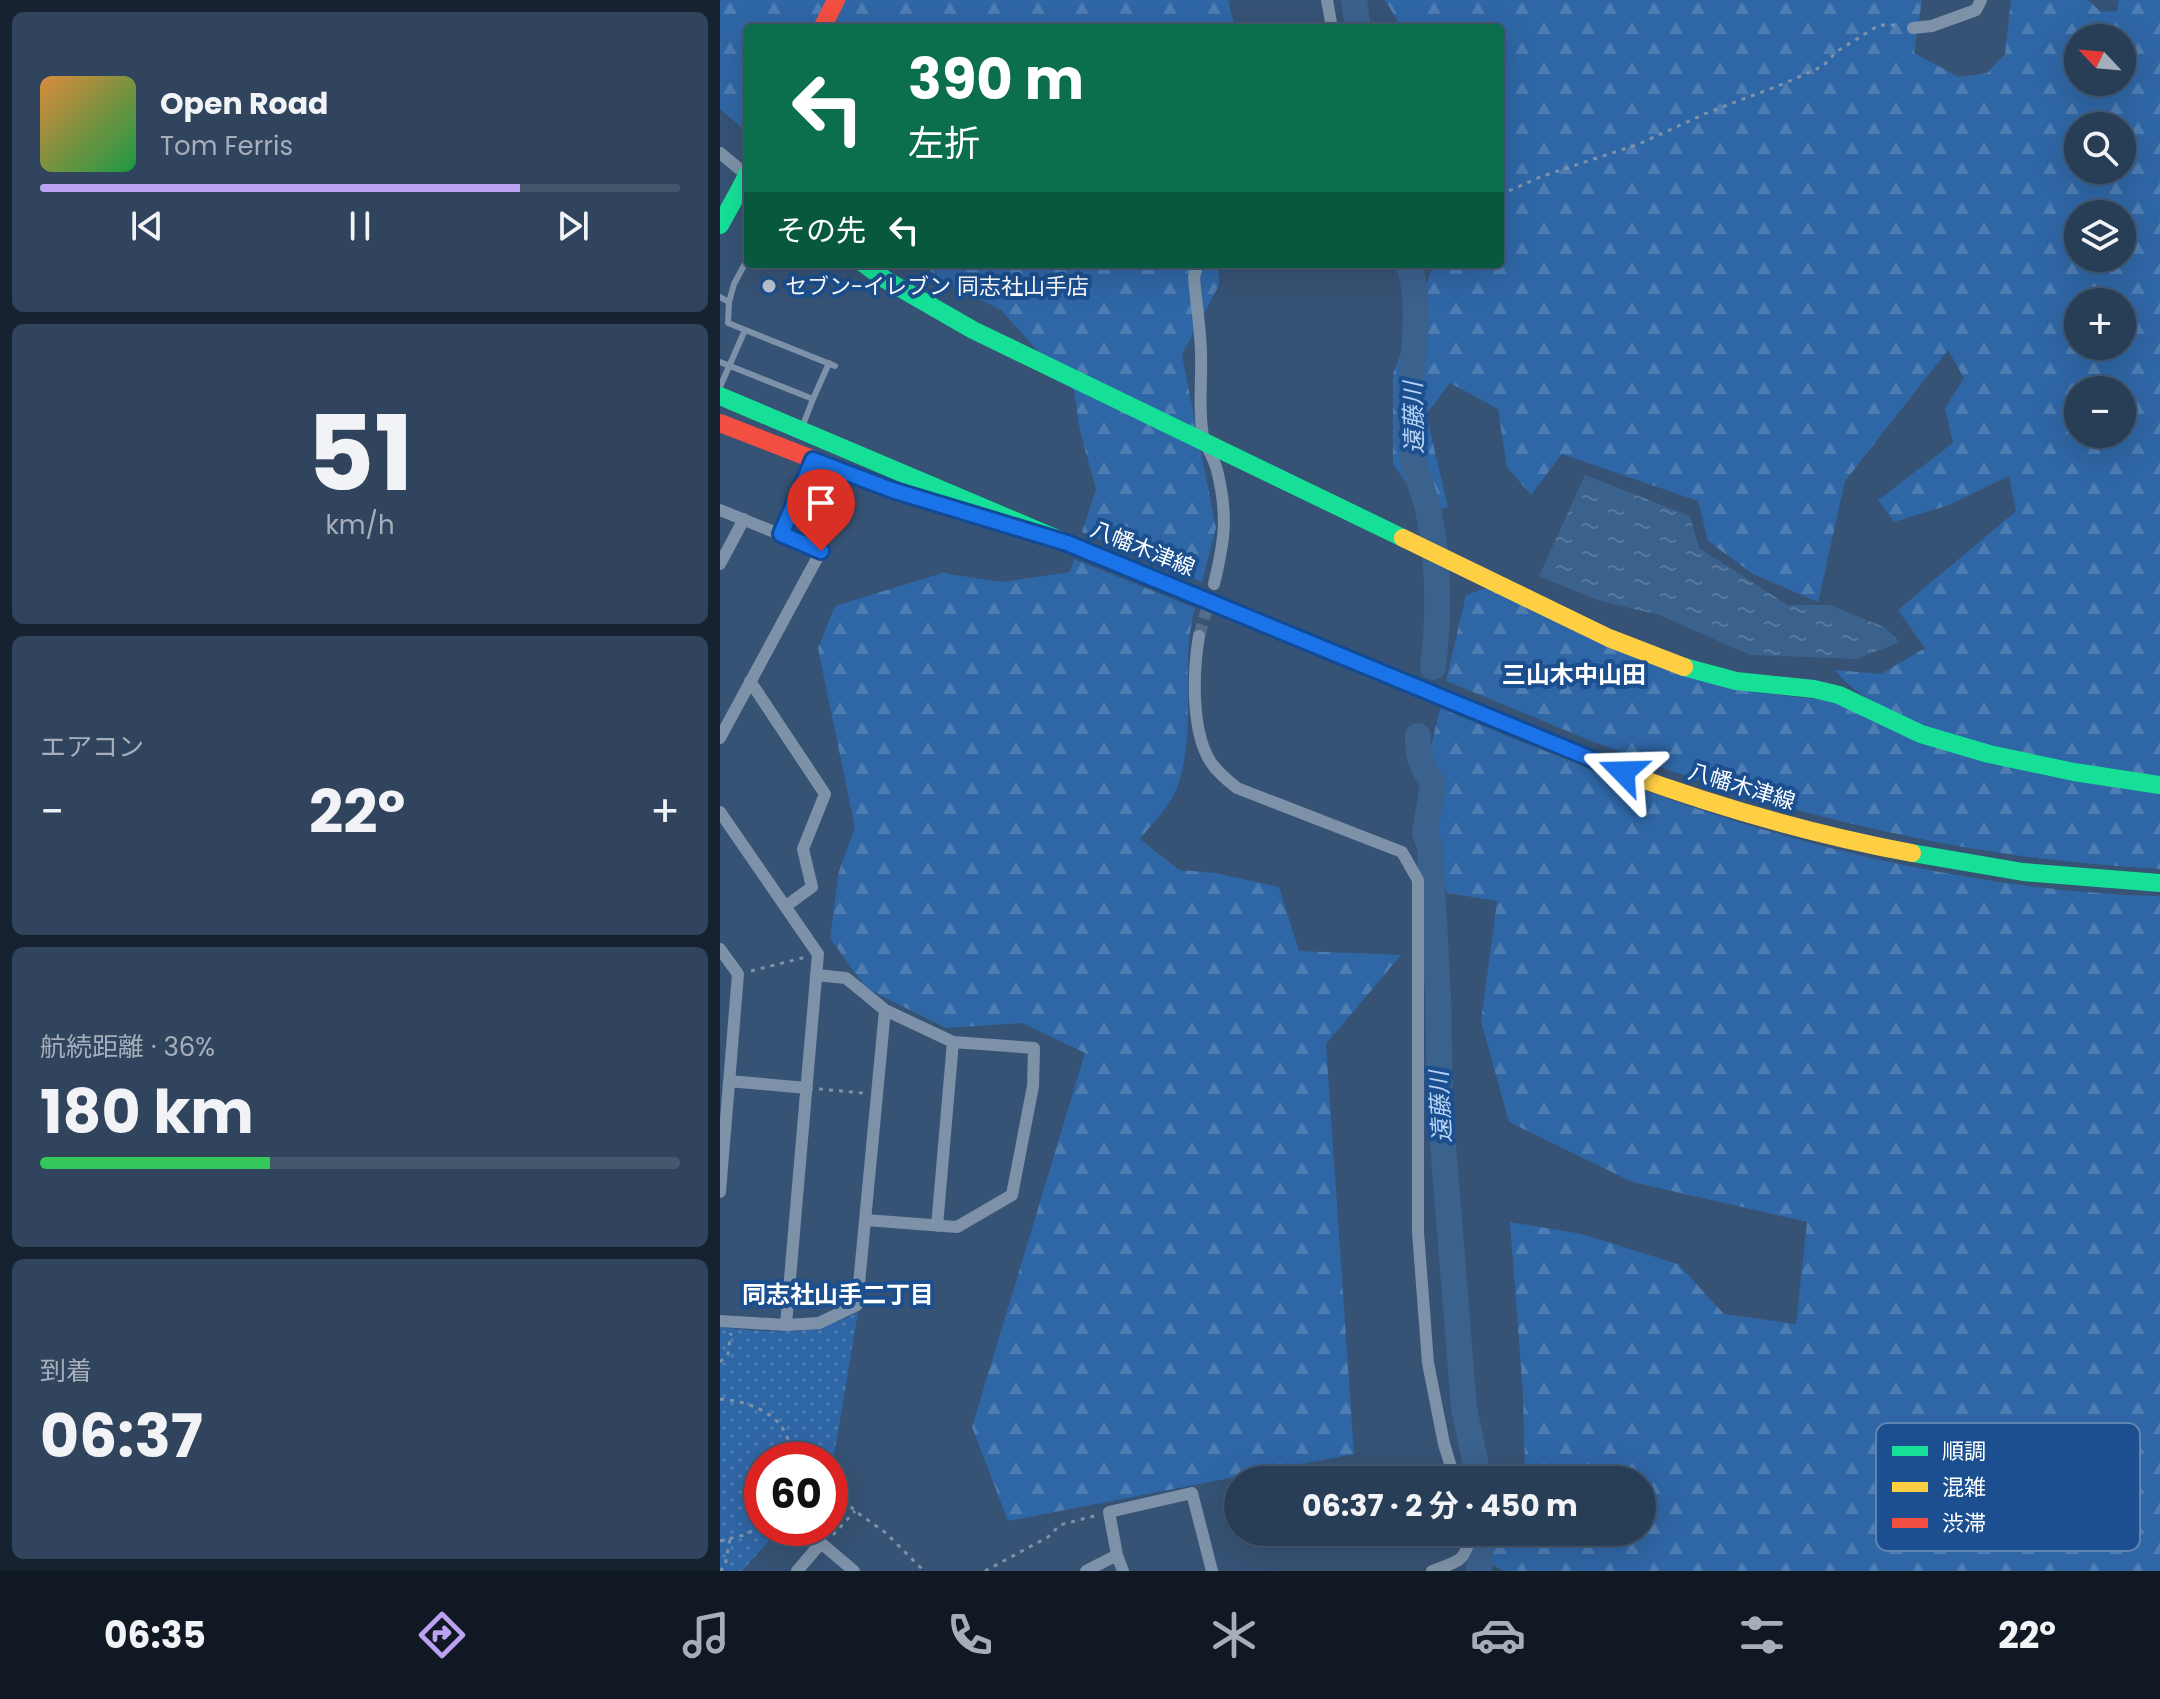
<!DOCTYPE html>
<html lang="ja">
<meta charset="utf-8">
<style>
:root{--surface:#283e57;--page:#30455d;--text:#f1f3f6;--muted:#a5aeba;--line:#44576d;--accent:#bca0f2}
body{margin:0;font-family:Poppins,"Noto Sans JP",sans-serif;background:var(--page);color:var(--text);height:100vh;display:flex;flex-direction:column;font-size:30px;white-space:nowrap}
*{box-sizing:border-box;margin:0}
p{font-size:26px;color:var(--muted)}
.icon{flex:none;width:44px;height:44px;fill:none;stroke:currentColor;stroke-width:2;stroke-linecap:round;stroke-linejoin:round}
.map{position:relative;flex:1;overflow:hidden}
.side{display:flex;flex-direction:column;gap:12px;padding:12px;background:#162230;width:720px}
.side>*{flex:none}
.top-card{position:absolute;left:24px;top:24px;width:760px;height:244px;border-radius:8px;box-shadow:0 8px 32px #0002,0 0 0 2px var(--line);background:#0b6e4f;color:#fff;overflow:hidden}
.needle{width:52px;rotate:296deg}
.fabs{position:absolute;left:1344px;top:24px;display:grid;gap:16px}
.fabs a{display:grid;place-items:center;width:72px;height:72px;border-radius:50%;background:var(--surface);box-shadow:0 8px 32px #0002,0 0 0 2px var(--line);font-size:40px}
.speed{position:absolute;left:24px;top:1442px;display:flex;gap:16px;font-size:40px;font-weight:700;text-align:center}
.speed>*{display:grid;place-content:center;width:104px;height:104px;border-radius:50%;background:var(--surface);box-shadow:0 8px 32px #0002,0 0 0 2px var(--line);line-height:1}
.speed .limit{border:12px solid #d22;background:#fff;color:#111}
.pin{position:absolute;display:grid;place-items:center;width:68px;height:68px;color:#fff;margin:-82px -34px;border-radius:50% 50% 50% 0;rotate:-45deg;box-shadow:0 0 8px #0007}
.pin .icon{rotate:45deg}
.me{position:absolute;width:88px;margin:-44px;rotate:292deg;stroke-linejoin:round;filter:drop-shadow(0 0 6px #0008)}
.turn{display:flex;align-items:center;gap:28px;height:168px;padding:0 32px;font-size:36px}
.turn .icon{width:104px;height:104px;stroke-width:2.5}
.turn b{display:block;font-size:56px;line-height:68px}
.then{display:flex;align-items:center;height:76px;padding:0 32px;background:#0003;gap:16px;font-size:30px}
.big{font-size:60px;font-weight:700;line-height:1.1}
.side .card{flex:1;display:flex;flex-direction:column;justify-content:center;gap:12px;min-width:0;padding:0 28px;border-radius:12px;background:var(--page)}
.side .dial{align-items:center;gap:0}
.dial b{font-size:104px;line-height:1}
.song{display:flex;align-items:center;gap:24px}
.cover{width:96px;height:96px;border-radius:12px;background:linear-gradient(135deg,hsl(30 70% 55%),hsl(140 70% 35%))}
.played{height:8px;border-radius:4px;background:linear-gradient(90deg,var(--accent) 75%,var(--line) 75%)}
.keys{display:flex;justify-content:space-around;direction:ltr}
.heat{display:flex;justify-content:space-between;align-items:center;font-size:44px;direction:ltr}
.charge{height:12px;border-radius:6px;background:linear-gradient(90deg,#34c759 36%,var(--line) 0)}
.trip{position:absolute;left:504px;top:1466px;width:432px;height:80px;border-radius:40px;background:var(--surface);box-shadow:0 8px 32px #0002,0 0 0 2px var(--line);font-weight:700;line-height:80px;text-align:center}
.menu{display:flex;height:128px;justify-content:space-around;align-items:center;background:#101923;color:var(--muted)}
.menu .icon{width:56px;height:56px}
.menu .on{color:var(--accent)}
.menu b{font-size:36px;color:var(--text)}
main{display:flex;flex:1;min-height:0}
.map>svg:first-child{display:block}
.grass{fill:url(#grass-dots)}
.forest{fill:url(#forest-firs);fill-rule:evenodd}
.water{fill:url(#water-ripples)}
.lines{fill:none;stroke-linecap:round;stroke-linejoin:round}
.river{stroke:#3b618d;stroke-width:26}
.street-tunnel{stroke:#546c89;stroke-width:12;stroke-dasharray:12 6;stroke-linecap:butt}
.path{stroke:#7d92a8;stroke-width:3;stroke-dasharray:4 6;stroke-linecap:butt}
.lane{stroke:#7d92a8;stroke-width:6}
.street{stroke:#7d92a8;stroke-width:12}
.fast{stroke:#16e098;stroke-width:18}
.slow{stroke:#ffcf43;stroke-width:18}
.jam{stroke:#f24e42;stroke-width:18}
.fast-bridge{stroke:#16e098;stroke-width:18}
.route-casing{stroke:#114b97;stroke-width:20}
.route{stroke:#1a73e8;stroke-width:14}
.poi-dot{fill:#b9c2ce;stroke:#1b4f8f;stroke-width:3}
.labels{text-anchor:middle;stroke-width:8;stroke-linejoin:round;paint-order:stroke}
.poi-label{font-size:22px;fill:#fff;stroke:#1b4f8f;text-anchor:start}
.street-label{font-size:22px;fill:#fff;stroke:#1b4f8f}
.water-label{font-size:24px;font-style:italic;fill:#b5d3f5;stroke:#1b4f8f}
.neighbourhood-label{font-size:24px;font-weight:bold;fill:#fff;stroke:#1b4f8f}
.key{fill:#1b4f8f;stroke:#5f84b1;stroke-width:2}
.key-label{font-size:22px;fill:#fff}
</style>
<main>
<section class="side">
<div class="card">
<div class="song"><i class="cover"></i><div><b>Open Road</b><p>Tom Ferris</p></div></div>
<div class="played"></div>
<div class="keys"><svg class="icon" aria-label="previous" viewBox="0 0 24 24"><path d="M18 5L8 12l10 7zM5 5v14"/></svg><svg class="icon" aria-label="pause" viewBox="0 0 24 24"><path d="M8 5v14M16 5v14"/></svg><svg class="icon" aria-label="next" viewBox="0 0 24 24"><path d="M6 5l10 7-10 7zM19 5v14"/></svg></div>
</div>
<div class="card dial"><b>51</b><p>km/h</p></div>
<div class="card"><p>エアコン</p>
<div class="heat"><a>−</a><b class="big">22°</b><a>+</a></div>
</div>
<div class="card"><p>航続距離 · 36%</p><b class="big">180 km</b><div class="charge"></div></div>
<div class="card"><p>到着</p><b class="big">06:37</b></div>
</section>
<div class="map">
<svg width="1440" height="1571" viewBox="0 0 1440 1571">
<defs>
<pattern id="grass-dots" width="8" height="8" patternUnits="userSpaceOnUse" patternTransform="scale(2)"><rect width="8" height="8" fill="#2f66a5"/><path d="M2 2h.1M6 6h.1" fill="none" stroke="#4e7db2" stroke-width="1.8" stroke-linecap="round"/></pattern>
<pattern id="forest-firs" width="22" height="20" patternUnits="userSpaceOnUse" patternTransform="scale(2)"><rect width="22" height="20" fill="#2f66a5"/><path d="M5 1l3.5 6h-7zM16 11l3.5 6h-7z" fill="#4e7db2"/></pattern>
<pattern id="water-ripples" width="26" height="14" patternUnits="userSpaceOnUse" patternTransform="scale(2)"><rect width="26" height="14" fill="#3b618d"/><path d="M2 4q2-2 4 0t4 0M15 11q2-2 4 0t4 0" fill="none" stroke="#58799e"/></pattern>
</defs>
<rect width="100%" height="100%" fill="#365274"/>
<path class="grass" d="M138 1312 114 1456 110 1464V1460H42V1528H60L22 1571H0V1327C52 1332 90 1338 138 1312Z"/>
<path class="forest" d="M0 0H508L515 28H28V133L0 109Z
M665 0H1202L1194 53 1239 77 1267 73 1285 54 1291 0H1368L1381 12 1397 11 1399 0H1440V777C1341 764 1227 748 1141 694 1131 688 1122 678 1114 670L1161 674 1205 648 1178 610 1296 511 1289 476 1229 505 1174 522 1158 500 1233 443 1225 408 1244 378 1228 350 1125 481 1098 602 1033 574 988 541 978 501 842 454 811 495 787 467 778 409 730 383 706 414 728 507 707 513 673 464V374L714 264H780V28H682ZM1358 38H1402V82H1358ZM1358 126H1402V170H1358ZM1358 214H1402V258H1358ZM1358 302H1402V346H1358ZM1358 390H1402V434H1358Z
M201 264H498L499 285 462 355 496 528 482 582 362 532 376 489 360 431 354 391 281 310 222 279Z
M354 559 475 608C459 666 478 729 457 788 450 806 432 824 420 839L459 870 495 873 559 887 579 951 681 955 606 1044 634 1454 288 1521 252 1427 365 1053 302 1023 226 1028 146 988 110 938 119 871 135 828 98 648 115 606 222 573 282 582 350 572Z
M769 587 1043 693 1103 700 1440 794V869C1283 861 1130 830 981 781 894 753 811 715 726 681L746 595Z
M720 708C803 742 885 778 969 806 1120 857 1281 892 1440 896V1571H783L770 1563 771 1532H922V1480H776L805 1471 803 1394 790 1222 862 1234 958 1264 1004 1314 1076 1324 1087 1222 912 1182 789 1122 761 1021 777 901 727 893 699 799Z"/>
<path class="water" d="M865 475 970 516 979 548 1068 605H1110L1164 627 1180 642 1137 659 1030 655 939 615 880 601 819 576Z"/>
<g class="lines">
<path class="river" d="M634 0 638 28
M689 264C707 323 683 388 691 448 694 472 706 495 710 519 719 567 719 619 713 667
M698 736C697 756 703 768 713 784L705 833 710 848 718 995 720 1106 744 1408 759 1480
M759 1571 761 1532"/>
<path class="street-tunnel" d="M479 636 491 595"/>
<path class="path" d="M780 195 820 177 919 144 989 112 1063 84 1103 66 1116 52 1159 25H1181
M31 971 86 957
M99 1089 143 1093
M0 1362 8 1354 11 1333
M0 1399C36 1402 72 1418 71 1460
M110 1485 135 1511 166 1533 204 1571
M113 1535 135 1511
M0 1541 28 1534 42 1522
M0 1571 5 1566 10 1539
M265 1571 328 1537 340 1525 378 1515"/>
<path class="lane" d="M0 297 9 302 8 323 115 366
M9 302 14 284 28 258
M0 362 93 399 109 363
M0 387 25 330
M83 425 93 399"/>
<path class="street" d="M607 0 612 28
M1193 28 1212 26 1256 10 1261 0
M0 153 28 176
M478 264 474 277C476 304 481 330 481 356 482 383 478 409 483 436 486 447 494 458 497 470 508 515 505 539 494 584
M0 510 101 551 0 738
M61 534 93 460
M0 564 24 519
M479 636C473 671 471 730 490 761 497 772 507 780 517 788L682 852 698 880V1232L708 1363 724 1444 735 1480
M30 681 105 794 83 849 92 887 66 906
M0 812 98 954 66 1325
M0 949 18 974 0 1192
M96 975 126 978 165 1010 233 1042 314 1048 313 1086 292 1195 237 1227 146 1220
M9 1081 87 1088
M217 1226 233 1042
M0 1321 66 1325 99 1323 137 1305 165 1010
M77 1571 101 1543 134 1571
M366 1571 397 1555
M403 1571 397 1555 389 1512 472 1493 492 1571
M712 1571C738 1561 747 1562 750 1532"/>
<path class="fast" d="M0 225 21 187
M144 264 166 280 253 330 683 538
M0 396 347 543 759 713
M964 667 1016 681 1094 689 1119 695 1201 734 1269 754 1354 772 1440 785
M1192 853 1303 872 1440 883"/>
<path class="slow" d="M683 538 889 638 964 667
M759 713C808 733 856 755 905 773 998 807 1095 835 1192 853"/>
<path class="jam" d="M102 28 116 0
M0 423 172 490 247 513"/>
<path class="fast-bridge" d="M21 187 28 173"/>
</g>
<g class="lines">
<g class="route-casing">
<path id="route" d="M101 551 61 534 93 460 172 490 347 543 903 772"/>
</g>
<use href="#route" class="route"/>
</g>
<circle class="poi-dot" cx="49" cy="286" r="8"/>
<g class="labels">
<g class="poi-label">
<text x="65" y="294">セブン-イレブン 同志社山手店</text>
</g>
<g class="street-label">
<text transform="translate(423 548) rotate(22)" y="8">八幡木津線</text>
<text transform="translate(1022 786) rotate(17)" y="8">八幡木津線</text>
</g>
<g class="water-label">
<text transform="translate(694 418) rotate(-91)" y="8">遠藤川</text>
<text transform="translate(721 1107) rotate(-93)" y="8">遠藤川</text>
</g>
<g class="neighbourhood-label">
<text x="854" y="683">三山木中山田</text>
<text x="118" y="1303">同志社山手二丁目</text>
</g>
</g>
<rect x="1156" y="1423" width="264" height="128" rx="12" class="key"/>
<rect x="1172" y="1446" width="36" height="10" fill="#16e098"/>
<rect x="1172" y="1482" width="36" height="10" fill="#ffcf43"/>
<rect x="1172" y="1518" width="36" height="10" fill="#f24e42"/>
<g class="key-label">
<text x="1222" y="1459">順調</text>
<text x="1222" y="1495">混雑</text>
<text x="1222" y="1531">渋滞</text>
</g>
</svg>
<div class="fabs">
<a><svg class="needle" viewBox="-14 -14 28 28"><path d="M0-13l5 13h-10z" fill="#e53935"/><path d="M0 13l5-13h-10z" fill="#a5aeba"/></svg></a>
<a><svg class="icon" aria-label="search" viewBox="0 0 24 24"><circle cx="10" cy="10" r="6"/><path d="M15 15l6 6"/></svg></a>
<a><svg class="icon" aria-label="layers" viewBox="0 0 24 24"><path d="M12 4l9 5-9 5-9-5zM3 14l9 5 9-5"/></svg></a>
<a>+</a>
<a>−</a>
</div>
<div class="speed"><div class="limit">60</div></div>
<div class="pin" style="left:101px;top:551px;background:#d93025"><svg class="icon" aria-label="arrive" viewBox="0 0 24 24"><path d="M6 21V4h12l-3 4 3 4H6"/></svg></div>
<svg class="me" style="left:903px;top:772px" viewBox="-20 -20 40 40"><path d="M0-17L14 15 0 8-14 15z" fill="#1a73e8" stroke="#fff" stroke-width="4"/></svg>
<div class="trip">06:37 · 2 分 · 450 m</div>
<div class="top-card">
<div class="turn"><svg class="icon" aria-label="left" viewBox="0 0 24 24"><path d="M17 20v-9H6M10 6l-5 5 5 5"/></svg><div><b>390 m</b>左折</div></div>
<div class="then">その先<svg class="icon" aria-label="left" viewBox="0 0 24 24"><path d="M17 20v-9H6M10 6l-5 5 5 5"/></svg></div>
</div>
</div>
</main>
<nav class="menu">
<b>06:35</b>
<svg class="icon on" aria-label="directions" viewBox="0 0 24 24"><path d="M12 3l9 9-9 9-9-9zM9 14v-3h6M13 9l2 2-2 2"/></svg>
<svg class="icon" aria-label="music" viewBox="0 0 24 24"><path d="M9 18V5l10-2v13"/><circle cx="6" cy="18" r="3"/><circle cx="16" cy="16" r="3"/></svg>
<svg class="icon" aria-label="phone" viewBox="0 0 24 24"><path d="M5 4h4l2 5-3 2q2 4 5 5l2-3 5 2v4C11 20 4 13 5 4z"/></svg>
<svg class="icon" aria-label="climate" viewBox="0 0 24 24"><path d="M12 3v18M4 7l16 10M4 17L20 7"/></svg>
<svg class="icon" aria-label="car" viewBox="0 0 24 24"><path d="M5 17H2v-5l4-1 3-4h7l3 4 3 1v5h-3M9 17h6M6 11h13"/><circle cx="7" cy="17" r="2"/><circle cx="17" cy="17" r="2"/></svg>
<svg class="icon" aria-label="filters" viewBox="0 0 24 24"><path d="M4 7h16M4 17h16"/><circle cx="9" cy="7" r="2"/><circle cx="15" cy="17" r="2"/></svg>
<b>22°</b>
</nav>
